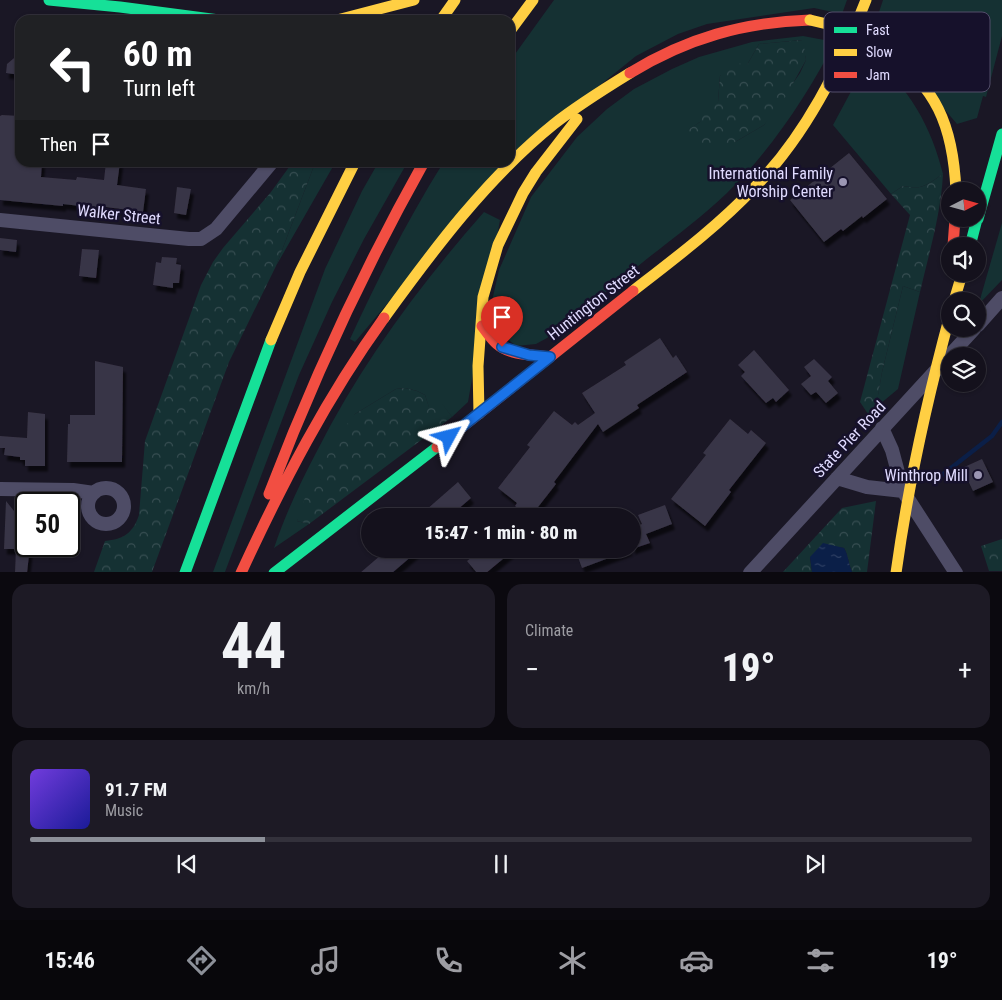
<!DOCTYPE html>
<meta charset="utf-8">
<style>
:root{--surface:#14111c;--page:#1d1a25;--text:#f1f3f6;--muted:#9d9da3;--line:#33313b;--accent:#8c9099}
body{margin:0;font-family:"Roboto Condensed",sans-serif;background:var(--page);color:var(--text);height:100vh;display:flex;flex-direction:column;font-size:19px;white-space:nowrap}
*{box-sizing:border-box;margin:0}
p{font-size:16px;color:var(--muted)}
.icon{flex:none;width:28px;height:28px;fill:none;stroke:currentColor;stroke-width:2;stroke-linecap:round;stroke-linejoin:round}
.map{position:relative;height:572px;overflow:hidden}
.drawer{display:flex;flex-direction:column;gap:12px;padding:12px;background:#0b090f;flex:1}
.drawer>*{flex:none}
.guide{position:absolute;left:15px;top:15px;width:500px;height:152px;border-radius:15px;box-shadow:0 1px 4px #0004,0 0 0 1px var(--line);background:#202124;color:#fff;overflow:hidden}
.needle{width:32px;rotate:84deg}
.controls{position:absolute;left:941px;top:182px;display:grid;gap:10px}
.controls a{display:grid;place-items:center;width:45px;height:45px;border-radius:50%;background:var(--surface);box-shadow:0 1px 4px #0004,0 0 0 1px var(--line);font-size:25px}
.speed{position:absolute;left:15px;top:492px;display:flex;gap:10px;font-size:25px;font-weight:700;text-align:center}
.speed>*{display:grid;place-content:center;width:65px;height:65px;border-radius:50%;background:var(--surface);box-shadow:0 1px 4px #0004,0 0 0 1px var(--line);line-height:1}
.speed .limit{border:2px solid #111;border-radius:8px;background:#fff;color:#111}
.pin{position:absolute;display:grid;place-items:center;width:42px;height:42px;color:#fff;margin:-51px -21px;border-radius:50% 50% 50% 0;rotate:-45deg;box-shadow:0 0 5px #0007}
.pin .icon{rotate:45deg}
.me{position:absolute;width:55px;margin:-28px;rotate:52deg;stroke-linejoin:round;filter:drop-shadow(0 0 4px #0008)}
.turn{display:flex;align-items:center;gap:18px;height:105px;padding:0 25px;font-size:22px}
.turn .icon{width:65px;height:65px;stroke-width:2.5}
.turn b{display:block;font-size:35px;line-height:42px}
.then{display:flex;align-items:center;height:48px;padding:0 25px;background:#0003;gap:10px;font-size:19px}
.big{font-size:38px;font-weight:800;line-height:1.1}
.drawer .card{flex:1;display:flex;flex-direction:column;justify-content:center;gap:8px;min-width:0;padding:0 18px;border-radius:15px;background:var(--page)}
.drawer .dial{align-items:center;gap:0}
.dial b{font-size:65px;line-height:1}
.song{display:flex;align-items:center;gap:15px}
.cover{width:60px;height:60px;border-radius:8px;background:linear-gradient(135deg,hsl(260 70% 55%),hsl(240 70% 35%))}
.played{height:5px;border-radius:2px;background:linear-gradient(90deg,var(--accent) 25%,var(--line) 25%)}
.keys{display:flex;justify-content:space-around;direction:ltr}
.heat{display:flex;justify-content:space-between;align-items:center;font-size:28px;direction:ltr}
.drawer .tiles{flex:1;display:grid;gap:12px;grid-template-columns:1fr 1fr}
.card:last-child{grid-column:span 2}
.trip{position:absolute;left:361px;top:508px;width:280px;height:50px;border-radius:25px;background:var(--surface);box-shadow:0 1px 4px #0004,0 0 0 1px var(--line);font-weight:800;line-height:50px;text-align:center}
.tab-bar{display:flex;height:80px;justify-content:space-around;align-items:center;background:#08070b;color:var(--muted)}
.tab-bar .icon{width:35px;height:35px}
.tab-bar .on{color:var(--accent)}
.tab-bar b{font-size:22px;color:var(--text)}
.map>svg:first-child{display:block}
.grass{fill:#153133;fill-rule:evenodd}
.forest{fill:url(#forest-crowns)}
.water{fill:url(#water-ripples)}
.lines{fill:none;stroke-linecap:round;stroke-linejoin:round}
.stream{stroke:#0b1f48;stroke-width:4.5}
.building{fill:#393546;filter:url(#shadow)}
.street{stroke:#4e4c66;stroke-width:14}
.fast{stroke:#16e098;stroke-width:11}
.slow{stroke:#ffcf43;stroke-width:11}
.jam{stroke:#f24e42;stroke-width:11}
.slow-bridge{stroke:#ffcf43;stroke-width:11}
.route-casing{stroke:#114b97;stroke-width:12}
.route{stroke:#1a73e8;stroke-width:9}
.poi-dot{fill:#9b96b3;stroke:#16112b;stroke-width:2}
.labels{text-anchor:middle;stroke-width:5;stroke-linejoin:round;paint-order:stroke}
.poi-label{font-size:16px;fill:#e0dbff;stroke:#16112b;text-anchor:end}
.street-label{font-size:16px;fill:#e0dbff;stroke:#16112b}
.key{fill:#16112b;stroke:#534e6b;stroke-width:1}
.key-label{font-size:14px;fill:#e0dbff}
</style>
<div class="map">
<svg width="1002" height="573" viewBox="0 0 1002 573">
<defs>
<pattern id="forest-crowns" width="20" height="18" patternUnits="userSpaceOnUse" patternTransform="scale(1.25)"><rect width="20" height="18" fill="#153133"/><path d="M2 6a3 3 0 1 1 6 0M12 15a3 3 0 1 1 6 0" fill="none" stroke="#374e52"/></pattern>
<pattern id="water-ripples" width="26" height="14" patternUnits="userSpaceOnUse" patternTransform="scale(1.25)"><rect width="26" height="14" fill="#0b1f48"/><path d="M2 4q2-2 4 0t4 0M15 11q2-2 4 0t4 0" fill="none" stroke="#2e3f63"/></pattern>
<filter id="shadow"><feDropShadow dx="3" dy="5.5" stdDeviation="1" flood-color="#0009"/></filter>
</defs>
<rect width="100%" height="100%" fill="#1a1725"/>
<path class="grass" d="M554 0H847L842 14 814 8 707 24 678 34 636 56 510 158V61Z
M883 0H1002V36L986 97 983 96 977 118 957 124 874 27Z
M803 36 835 42C807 96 771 150 727 193 702 217 675 237 648 258 615 285 581 312 547 338L536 344 516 346 494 328 492 301 499 270 531 197 577 137 607 109 634 89 672 69 699 57 752 42ZM802 40 806 60 800 73 764 125 735 142 687 131 700 122 718 102 720 76 747 65 759 44Z
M869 58C909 84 932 129 943 174 926 185 924 190 903 186L891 194 833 125Z
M315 163H335L276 266Z
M378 163H407L364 239 332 302 299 375 225 572H213L325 269 362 191Z
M443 163H505L355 342 350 339C378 278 408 219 443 163Z
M484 212 500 220 468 402 452 417 441 403 429 408 425 395 417 391 405 388 396 389 355 414 321 479 297 521 309 524 274 548C285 515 300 483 317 451 361 364 419 286 484 212Z
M1002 223V280L979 304V303Z
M903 286 920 292 898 389 868 414 860 402 877 401 882 372Z"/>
<path class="forest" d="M803 40 806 60 781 105 764 125 735 142 716 149 696 140 686 131 700 122 706 106 718 102 720 76 737 63 747 65 759 44Z
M292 163H315L276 266 229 362 152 572H94L105 541C124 539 133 533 139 515L145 441 201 285 213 262 223 248 271 192Z
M943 174C941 214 929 253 920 292L903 286 882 372 877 402H860L910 215 891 194 903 186C924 190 926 185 943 174Z
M405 388 417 391 425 395 429 407 441 402 452 417 309 524 297 521 308 489 321 479 315 472 326 451 355 414 396 389Z
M876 501 867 572H852C849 565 848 554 844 548L839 547 810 557 812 572 782 573 842 508Z
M1002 539V571H989L981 546Z"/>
<path class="water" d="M823 543 844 548C848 554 849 565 852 572H812L810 557Z"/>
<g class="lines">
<path class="stream" d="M942 475 992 436 1002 422"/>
</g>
<path class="building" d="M20 53V75L6 73 7 64Z
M2 115 20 116V162H42L41 177 76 180 77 177 104 180 106 162H120L117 185 146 189 143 212 98 206V208L63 204V206L0 200V116Z
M849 153 887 199 863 218 862 216 843 231 841 229 824 242 790 200Z
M177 187 191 189 186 215 174 213Z
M0 238 17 240 16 252 0 250Z
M82 249 99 250 96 278 79 276Z
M162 257 177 258 176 264 181 265 179 283H173V288L153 285 156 262 161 263Z
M660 338 673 358 676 355 687 372 637 405 639 408 603 432 598 424 554 482 556 484 531 516H528L515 506 517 503 498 488 530 447 527 445 554 411 572 425 575 422 578 425 595 413 582 393 626 365 624 362Z
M754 350 789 390 776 402 773 398 766 403 741 376 745 372 738 365Z
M814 359 832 377 828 381 838 393 826 403 816 392 811 395 801 384 811 376 804 367Z
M95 361 123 367 122 462H67L68 424H70V415H95Z
M28 412 45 414V466H25V460H20V457L4 455 5 448H0V436L27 438Z
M730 419 748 434 751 430 766 443 729 490 731 492 705 526 671 499 706 455 703 453Z
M982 459 993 482 973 491 962 468Z
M458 482 471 498 450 516H432L426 510Z
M6 501 14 511 26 512V546H30L27 573H15L16 549H4Z
M665 505 672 524 646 534 650 543 632 549V528L642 524 638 515Z
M388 549H420L392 573H360Z
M482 549H515L486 573H477L467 561Z
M575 549H630V550L582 568Z"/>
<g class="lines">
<path class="street" d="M0 220 189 239H201L216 229 272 162
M978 325 1002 298
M882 428 892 450 903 491 956 573
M837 478 867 487 903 491
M88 506a18 18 0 1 1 36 0a18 18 0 1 1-36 0Z
M0 489 73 490 94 493
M750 573 974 329"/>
<path class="fast" d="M49 0 120 7 219 20
M978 219 1002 134
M970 246 977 219
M185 573 271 340
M274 573 437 447"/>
<path class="slow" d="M337 20 414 0
M441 20 455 0
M510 31 533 0
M884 46C936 89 953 123 956 191
M633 291C674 259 717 227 754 188 806 135 839 68 866 0
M954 301 962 274
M384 318C434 249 487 178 554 124 578 105 604 89 630 73
M271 340 300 272 355 162
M479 414 478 366 483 297 498 245 523 193 536 172 577 119"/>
<path class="jam" d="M630 73C687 38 744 22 810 20
M953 246 955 219
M482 326C487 332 491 339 497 344 511 356 533 355 550 357
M437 447 633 291
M269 494C313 379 364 269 424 162
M241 573C282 484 327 397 384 318"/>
<path class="slow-bridge" d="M810 20 848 29 884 46
M896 573C908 486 927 400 950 315"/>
</g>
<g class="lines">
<g class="route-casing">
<path id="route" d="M449 437 550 357 529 355 502 347"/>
</g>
<use href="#route" class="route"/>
</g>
<g class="poi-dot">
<circle cx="843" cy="182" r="5"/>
<circle cx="978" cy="475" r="5"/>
</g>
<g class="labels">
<g class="poi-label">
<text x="833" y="179">International Family<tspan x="833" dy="18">Worship Center</tspan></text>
<text x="968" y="481">Winthrop Mill</text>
</g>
<g class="street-label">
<text transform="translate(119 214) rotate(6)" y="6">Walker Street</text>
<text transform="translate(593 302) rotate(-38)" y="6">Huntington Street</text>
<text transform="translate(849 439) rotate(-47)" y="6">State Pier Road</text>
</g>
</g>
<rect x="824" y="12" width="166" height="80" rx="8" class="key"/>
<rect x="834" y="27" width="23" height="6" fill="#16e098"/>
<rect x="834" y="49" width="23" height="7" fill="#ffcf43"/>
<rect x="834" y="72" width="23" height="6" fill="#f24e42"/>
<g class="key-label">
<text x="866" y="35">Fast</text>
<text x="866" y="57">Slow</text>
<text x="866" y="80">Jam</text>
</g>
</svg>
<div class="controls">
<a><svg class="needle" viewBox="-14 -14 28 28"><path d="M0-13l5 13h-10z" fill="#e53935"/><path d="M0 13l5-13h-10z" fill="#9d9da3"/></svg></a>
<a><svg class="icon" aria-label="sound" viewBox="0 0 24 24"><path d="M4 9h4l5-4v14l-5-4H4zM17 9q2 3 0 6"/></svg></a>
<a><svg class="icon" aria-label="search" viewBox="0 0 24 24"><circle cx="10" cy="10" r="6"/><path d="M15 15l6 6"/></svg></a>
<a><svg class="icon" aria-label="layers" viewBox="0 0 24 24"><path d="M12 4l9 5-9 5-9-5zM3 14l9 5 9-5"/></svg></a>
</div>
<div class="speed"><div class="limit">50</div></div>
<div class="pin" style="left:502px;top:347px;background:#d93025"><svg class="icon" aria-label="arrive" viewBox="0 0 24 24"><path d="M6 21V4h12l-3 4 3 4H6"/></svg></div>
<svg class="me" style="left:449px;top:437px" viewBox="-20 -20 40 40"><path d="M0-17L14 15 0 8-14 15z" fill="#1a73e8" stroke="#fff" stroke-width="4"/></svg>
<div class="trip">15:47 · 1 min · 80 m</div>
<div class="guide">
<div class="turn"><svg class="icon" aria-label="left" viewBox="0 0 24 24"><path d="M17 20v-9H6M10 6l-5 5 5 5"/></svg><div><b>60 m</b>Turn left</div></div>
<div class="then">Then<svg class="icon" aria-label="arrive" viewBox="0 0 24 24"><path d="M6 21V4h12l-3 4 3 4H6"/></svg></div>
</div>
</div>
<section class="drawer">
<div class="tiles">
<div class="card dial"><b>44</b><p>km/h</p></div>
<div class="card"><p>Climate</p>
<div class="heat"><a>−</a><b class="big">19°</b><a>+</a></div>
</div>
<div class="card">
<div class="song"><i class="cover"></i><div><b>91.7 FM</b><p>Music</p></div></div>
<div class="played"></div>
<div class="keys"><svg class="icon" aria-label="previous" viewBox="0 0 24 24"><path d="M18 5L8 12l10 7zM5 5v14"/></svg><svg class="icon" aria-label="pause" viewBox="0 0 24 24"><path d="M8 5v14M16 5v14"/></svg><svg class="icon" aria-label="next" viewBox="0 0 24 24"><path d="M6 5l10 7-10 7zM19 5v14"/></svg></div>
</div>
</div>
</section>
<nav class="tab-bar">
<b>15:46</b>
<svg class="icon on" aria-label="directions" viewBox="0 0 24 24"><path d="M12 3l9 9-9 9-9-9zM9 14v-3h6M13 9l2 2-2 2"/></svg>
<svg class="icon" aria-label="music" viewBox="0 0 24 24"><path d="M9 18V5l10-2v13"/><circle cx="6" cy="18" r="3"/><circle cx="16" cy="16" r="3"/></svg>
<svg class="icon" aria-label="phone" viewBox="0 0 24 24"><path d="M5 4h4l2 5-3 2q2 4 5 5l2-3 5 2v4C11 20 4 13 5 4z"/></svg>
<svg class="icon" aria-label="climate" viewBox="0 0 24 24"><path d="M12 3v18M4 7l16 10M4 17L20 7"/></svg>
<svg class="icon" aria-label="car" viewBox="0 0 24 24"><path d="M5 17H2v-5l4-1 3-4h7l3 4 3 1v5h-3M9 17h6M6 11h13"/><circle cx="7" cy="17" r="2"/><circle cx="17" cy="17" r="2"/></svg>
<svg class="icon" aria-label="filters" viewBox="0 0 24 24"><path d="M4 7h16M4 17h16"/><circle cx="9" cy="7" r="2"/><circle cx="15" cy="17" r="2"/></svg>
<b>19°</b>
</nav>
